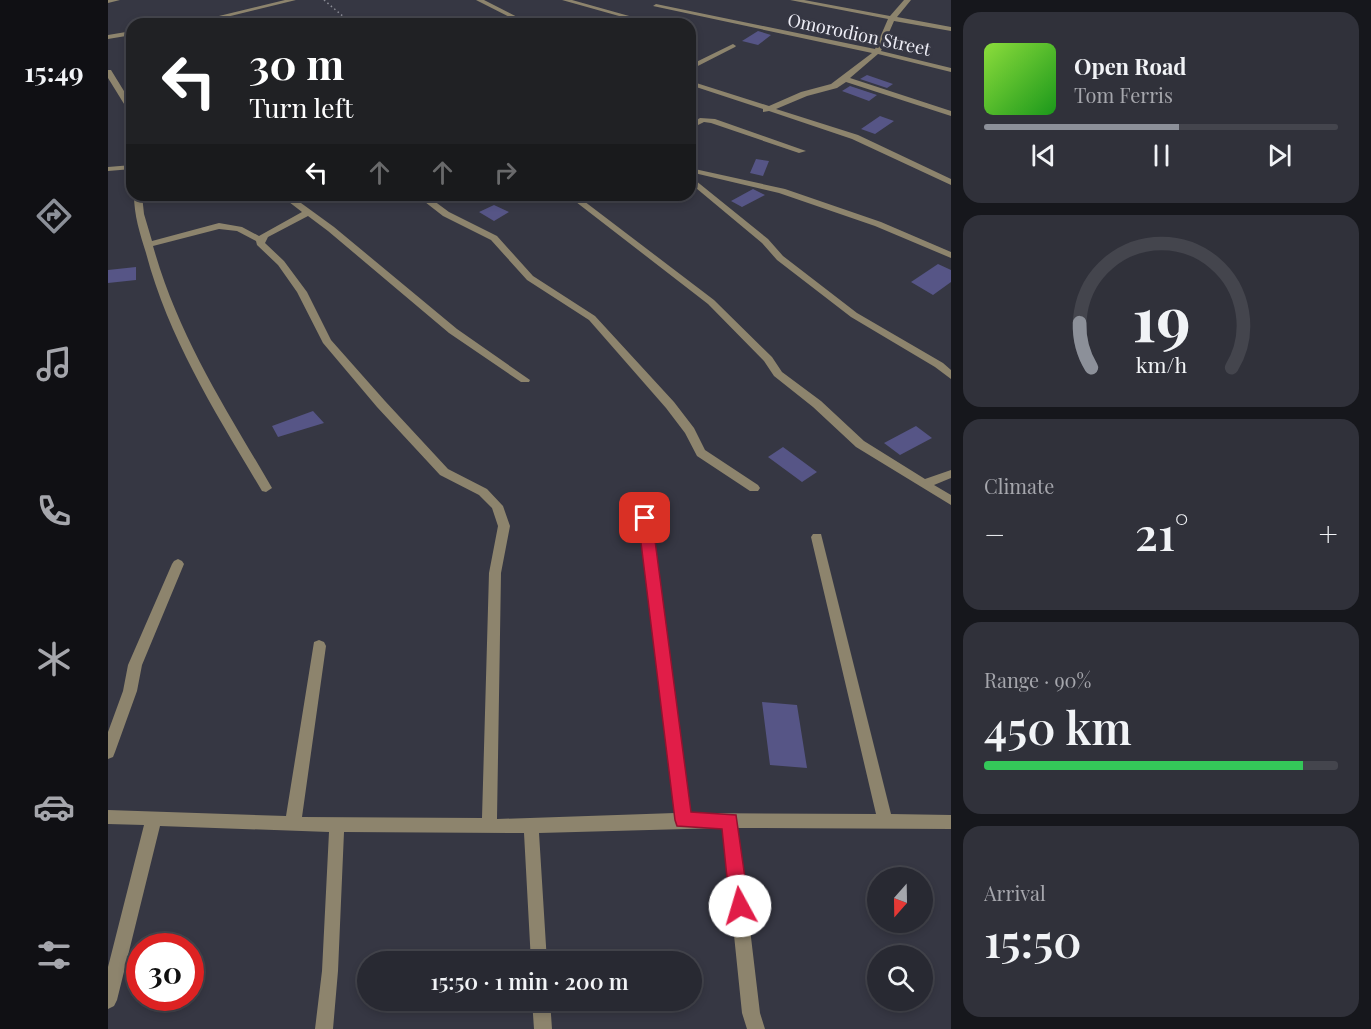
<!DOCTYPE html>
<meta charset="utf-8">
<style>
:root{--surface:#282932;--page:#30313a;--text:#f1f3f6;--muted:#a5a6ac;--line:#44454d;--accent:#8c9099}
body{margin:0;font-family:"Playfair Display",serif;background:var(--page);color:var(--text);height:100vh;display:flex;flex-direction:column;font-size:22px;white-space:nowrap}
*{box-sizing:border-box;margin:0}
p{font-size:20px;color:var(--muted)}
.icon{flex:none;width:33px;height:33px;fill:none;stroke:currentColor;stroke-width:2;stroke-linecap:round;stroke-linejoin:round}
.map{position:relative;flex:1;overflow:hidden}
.sheet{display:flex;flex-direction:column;gap:12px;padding:12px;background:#16171c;width:420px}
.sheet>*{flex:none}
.top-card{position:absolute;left:18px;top:18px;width:570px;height:183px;border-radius:18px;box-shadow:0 3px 9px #0003,0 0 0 2px var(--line);background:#202124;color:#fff;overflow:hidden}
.needle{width:39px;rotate:200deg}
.controls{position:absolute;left:759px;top:867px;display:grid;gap:12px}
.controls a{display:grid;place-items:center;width:66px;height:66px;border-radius:50%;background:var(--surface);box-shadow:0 3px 9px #0003,0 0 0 2px var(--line);font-size:30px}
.speed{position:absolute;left:18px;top:933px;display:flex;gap:12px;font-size:30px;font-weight:700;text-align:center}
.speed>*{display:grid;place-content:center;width:78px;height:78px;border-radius:50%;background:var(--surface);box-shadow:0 3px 9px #0003,0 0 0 2px var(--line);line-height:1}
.speed .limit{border:9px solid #d22;background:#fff;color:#111}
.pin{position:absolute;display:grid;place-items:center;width:51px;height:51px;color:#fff;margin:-26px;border-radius:12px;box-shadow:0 3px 9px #0006}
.me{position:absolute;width:66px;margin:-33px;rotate:354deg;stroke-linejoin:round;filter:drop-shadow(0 0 4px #0008)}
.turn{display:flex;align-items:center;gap:21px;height:126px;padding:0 24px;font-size:27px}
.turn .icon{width:78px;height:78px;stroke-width:2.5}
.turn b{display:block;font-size:42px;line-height:51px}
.lanes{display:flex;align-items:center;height:57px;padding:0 24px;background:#0003;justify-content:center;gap:30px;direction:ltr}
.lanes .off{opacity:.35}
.big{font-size:45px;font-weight:600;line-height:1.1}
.sheet .card{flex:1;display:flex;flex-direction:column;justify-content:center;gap:9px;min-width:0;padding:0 21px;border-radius:18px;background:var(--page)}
.sheet .dial{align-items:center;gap:0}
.dial svg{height:156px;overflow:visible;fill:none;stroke:var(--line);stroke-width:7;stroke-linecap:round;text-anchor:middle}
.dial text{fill:var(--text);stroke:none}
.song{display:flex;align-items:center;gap:18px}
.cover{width:72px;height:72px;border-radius:9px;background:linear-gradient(135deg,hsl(90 70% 55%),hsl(120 70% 35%))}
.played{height:6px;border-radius:3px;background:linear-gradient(90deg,var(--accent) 55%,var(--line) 55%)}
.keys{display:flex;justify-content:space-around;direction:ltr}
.heat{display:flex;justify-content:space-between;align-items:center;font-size:33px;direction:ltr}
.charge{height:9px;border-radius:4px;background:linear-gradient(90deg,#34c759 90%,var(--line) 0)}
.trip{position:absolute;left:249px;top:951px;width:345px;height:60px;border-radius:30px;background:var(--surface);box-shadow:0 3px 9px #0003,0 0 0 2px var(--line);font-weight:600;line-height:60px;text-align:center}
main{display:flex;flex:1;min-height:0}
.menu{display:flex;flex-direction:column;width:108px;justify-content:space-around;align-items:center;background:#101014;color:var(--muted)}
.menu .icon{width:42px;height:42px}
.menu .on{color:var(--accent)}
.menu b{font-size:27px;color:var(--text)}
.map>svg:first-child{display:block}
.building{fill:#565586}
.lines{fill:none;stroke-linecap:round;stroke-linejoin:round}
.path{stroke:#8b8c96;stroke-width:1.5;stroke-dasharray:1.5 3;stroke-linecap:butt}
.street{fill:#8d846d;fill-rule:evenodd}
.route{fill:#e11d48;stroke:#92132f;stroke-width:1.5}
.labels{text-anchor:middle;stroke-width:6;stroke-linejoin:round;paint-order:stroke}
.far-street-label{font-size:18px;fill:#ececf5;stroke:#363743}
</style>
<main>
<nav class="menu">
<b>15:49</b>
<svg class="icon on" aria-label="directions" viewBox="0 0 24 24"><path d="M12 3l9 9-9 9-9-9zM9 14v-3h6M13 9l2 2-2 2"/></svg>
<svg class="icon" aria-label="music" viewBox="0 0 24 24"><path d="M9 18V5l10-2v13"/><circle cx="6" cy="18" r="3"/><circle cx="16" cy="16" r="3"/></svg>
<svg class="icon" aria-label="phone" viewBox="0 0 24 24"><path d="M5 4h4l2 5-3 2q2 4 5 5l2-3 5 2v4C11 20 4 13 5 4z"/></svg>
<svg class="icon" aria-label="climate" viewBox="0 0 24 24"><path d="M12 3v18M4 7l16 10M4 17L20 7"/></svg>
<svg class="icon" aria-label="car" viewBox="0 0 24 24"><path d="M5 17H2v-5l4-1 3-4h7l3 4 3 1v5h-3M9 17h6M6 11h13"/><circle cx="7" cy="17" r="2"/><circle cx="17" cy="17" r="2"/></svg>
<svg class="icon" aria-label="filters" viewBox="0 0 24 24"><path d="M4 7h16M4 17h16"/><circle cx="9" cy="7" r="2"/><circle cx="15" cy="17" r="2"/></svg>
</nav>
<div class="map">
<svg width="843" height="1029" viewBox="0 0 843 1029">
<rect width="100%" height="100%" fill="#363743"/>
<path class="building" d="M650 31 663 35 650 45 634 41Z
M759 75 785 84 779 88 752 79Z
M742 86 769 95 761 101 734 91Z
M772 116 786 121 767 134 753 129Z
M648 159 661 161 655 176 642 173Z
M645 189 657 195 634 207 623 201Z
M386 205 401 212 386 221 371 212Z
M830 264 843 270V282L825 295 803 282Z
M28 267V280L0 283V270Z
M205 411 216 423 170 437 164 426Z
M808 426 824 438 792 455 776 443Z
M675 447 709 472 694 482 660 457Z
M654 702 689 705 699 768 662 765Z"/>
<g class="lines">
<path class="path" d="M216 0 244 24"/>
<path class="street" d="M0 0H12L0 3Z
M177 0H188L90 24H78Z
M368 0H376L423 24H415Z
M454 0H464L539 21 536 23Z
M682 0H696L782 16 796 0H803L789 17 843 27V31L786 21 773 51 843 68V72L770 54 742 78 843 111V116L738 82 729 88 699 96 668 109 750 135 843 179V185L744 139 661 111 655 112V109L582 85V81L661 106 693 92 723 84 764 53 545 6 548 4 767 49 780 19Z
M24 31V35L0 39V35Z
M625 44 628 46 627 47 582 70V65Z
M0 70H3L24 104V112H21L0 78Z
M592 118 607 119 698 151 691 153 603 123 596 122 582 129V124Z
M24 165V169L0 171V167Z
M582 168 677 189 773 222 843 252V258L767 226 671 193 582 172Z
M582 176 660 239 675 256 749 313 835 363 843 370V379L827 367 743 317 669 260 654 243 582 183Z
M26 195H34L36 214 44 241 111 223 134 227 151 236 194 212 172 195H182L226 227 349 329 422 380 421 382H413L341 333 220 231 200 216 160 237 157 243 176 261 199 292 223 340 277 401 340 469 379 489 395 506 402 526 393 573 389 819 567 813 531 518 537 514 543 518 582 813 768 814 703 537 705 534H713L783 814 843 815V829L630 828 652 1013 657 1029H639L634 1013 615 828 431 833 439 962H423L416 833 236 832 230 971 225 1029H207L214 971 221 832 52 826 9 1000 6 1006 0 1009V967L36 825 0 824V810L178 816 206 642 211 640 216 642 218 646 194 817 374 818 381 573 390 526 384 508 371 495 332 475 269 407 215 343 189 292 170 265 149 245 148 241 129 231 111 229 45 246C71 338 117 407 164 488L158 492 154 491C109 415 61 340 38 253 32 234 26 215 26 195Z
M308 195H318L341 212 389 236 425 276 487 316 566 402 586 428 597 450 650 485 652 488 650 491H642L589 456 577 433 558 408 481 320 419 280 383 240 335 216Z
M459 195H468L606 300 664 357 674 372 713 401 756 441 817 479 843 470V478L826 485 843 495V505L748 447 705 407 666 376 656 361 600 304Z
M70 559 74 561 76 564 34 665 29 691 7 752 5 757 0 759V732L15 691 20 665 64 564 66 561Z
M424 1000H442L444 1029H426Z"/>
</g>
<path class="route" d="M537 513 544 518 583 812 628 815 641 906 638 913 632 915 625 913 622 906 614 829 569 826 567 820 530 518Z"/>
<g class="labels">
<g class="far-street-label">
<text transform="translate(751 35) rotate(12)" y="6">Omorodion Street</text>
</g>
</g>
</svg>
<div class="controls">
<a><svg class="needle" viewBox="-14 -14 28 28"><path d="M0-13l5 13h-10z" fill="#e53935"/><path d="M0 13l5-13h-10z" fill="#a5a6ac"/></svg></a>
<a><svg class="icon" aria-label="search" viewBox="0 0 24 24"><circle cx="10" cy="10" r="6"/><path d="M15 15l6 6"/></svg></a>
</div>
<div class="speed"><div class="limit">30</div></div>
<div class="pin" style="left:537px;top:518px;background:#d93025"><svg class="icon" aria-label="arrive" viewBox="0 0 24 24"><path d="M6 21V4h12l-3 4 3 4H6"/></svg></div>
<svg class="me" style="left:632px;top:906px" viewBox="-20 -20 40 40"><circle r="19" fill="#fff"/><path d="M0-13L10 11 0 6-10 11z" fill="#e11d48"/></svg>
<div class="trip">15:50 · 1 min · 200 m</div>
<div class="top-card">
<div class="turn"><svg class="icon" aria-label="left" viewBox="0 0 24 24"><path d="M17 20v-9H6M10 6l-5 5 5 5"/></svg><div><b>30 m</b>Turn left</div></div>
<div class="lanes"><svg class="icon" aria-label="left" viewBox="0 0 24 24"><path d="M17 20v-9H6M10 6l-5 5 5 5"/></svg><svg class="icon off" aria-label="ahead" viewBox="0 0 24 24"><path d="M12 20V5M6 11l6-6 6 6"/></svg><svg class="icon off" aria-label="ahead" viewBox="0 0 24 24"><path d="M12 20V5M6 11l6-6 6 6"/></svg><svg class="icon off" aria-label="right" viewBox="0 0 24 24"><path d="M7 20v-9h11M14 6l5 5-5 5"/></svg></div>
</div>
</div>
<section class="sheet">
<div class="card">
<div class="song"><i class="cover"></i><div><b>Open Road</b><p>Tom Ferris</p></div></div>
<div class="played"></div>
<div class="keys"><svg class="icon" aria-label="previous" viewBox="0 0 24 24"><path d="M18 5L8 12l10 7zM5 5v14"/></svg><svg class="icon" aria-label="pause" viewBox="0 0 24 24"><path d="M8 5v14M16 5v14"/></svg><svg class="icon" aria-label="next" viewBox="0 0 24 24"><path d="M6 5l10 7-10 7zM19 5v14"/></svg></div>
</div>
<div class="card dial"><svg viewBox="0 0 100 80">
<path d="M14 69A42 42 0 1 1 86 69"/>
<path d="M14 69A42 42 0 0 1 8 46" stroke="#8c9099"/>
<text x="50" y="56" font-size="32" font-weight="700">19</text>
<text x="50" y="72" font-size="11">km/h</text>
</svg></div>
<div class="card"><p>Climate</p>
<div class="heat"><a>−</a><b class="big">21°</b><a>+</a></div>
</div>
<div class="card"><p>Range · 90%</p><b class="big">450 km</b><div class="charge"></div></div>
<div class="card"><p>Arrival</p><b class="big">15:50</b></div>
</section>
</main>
